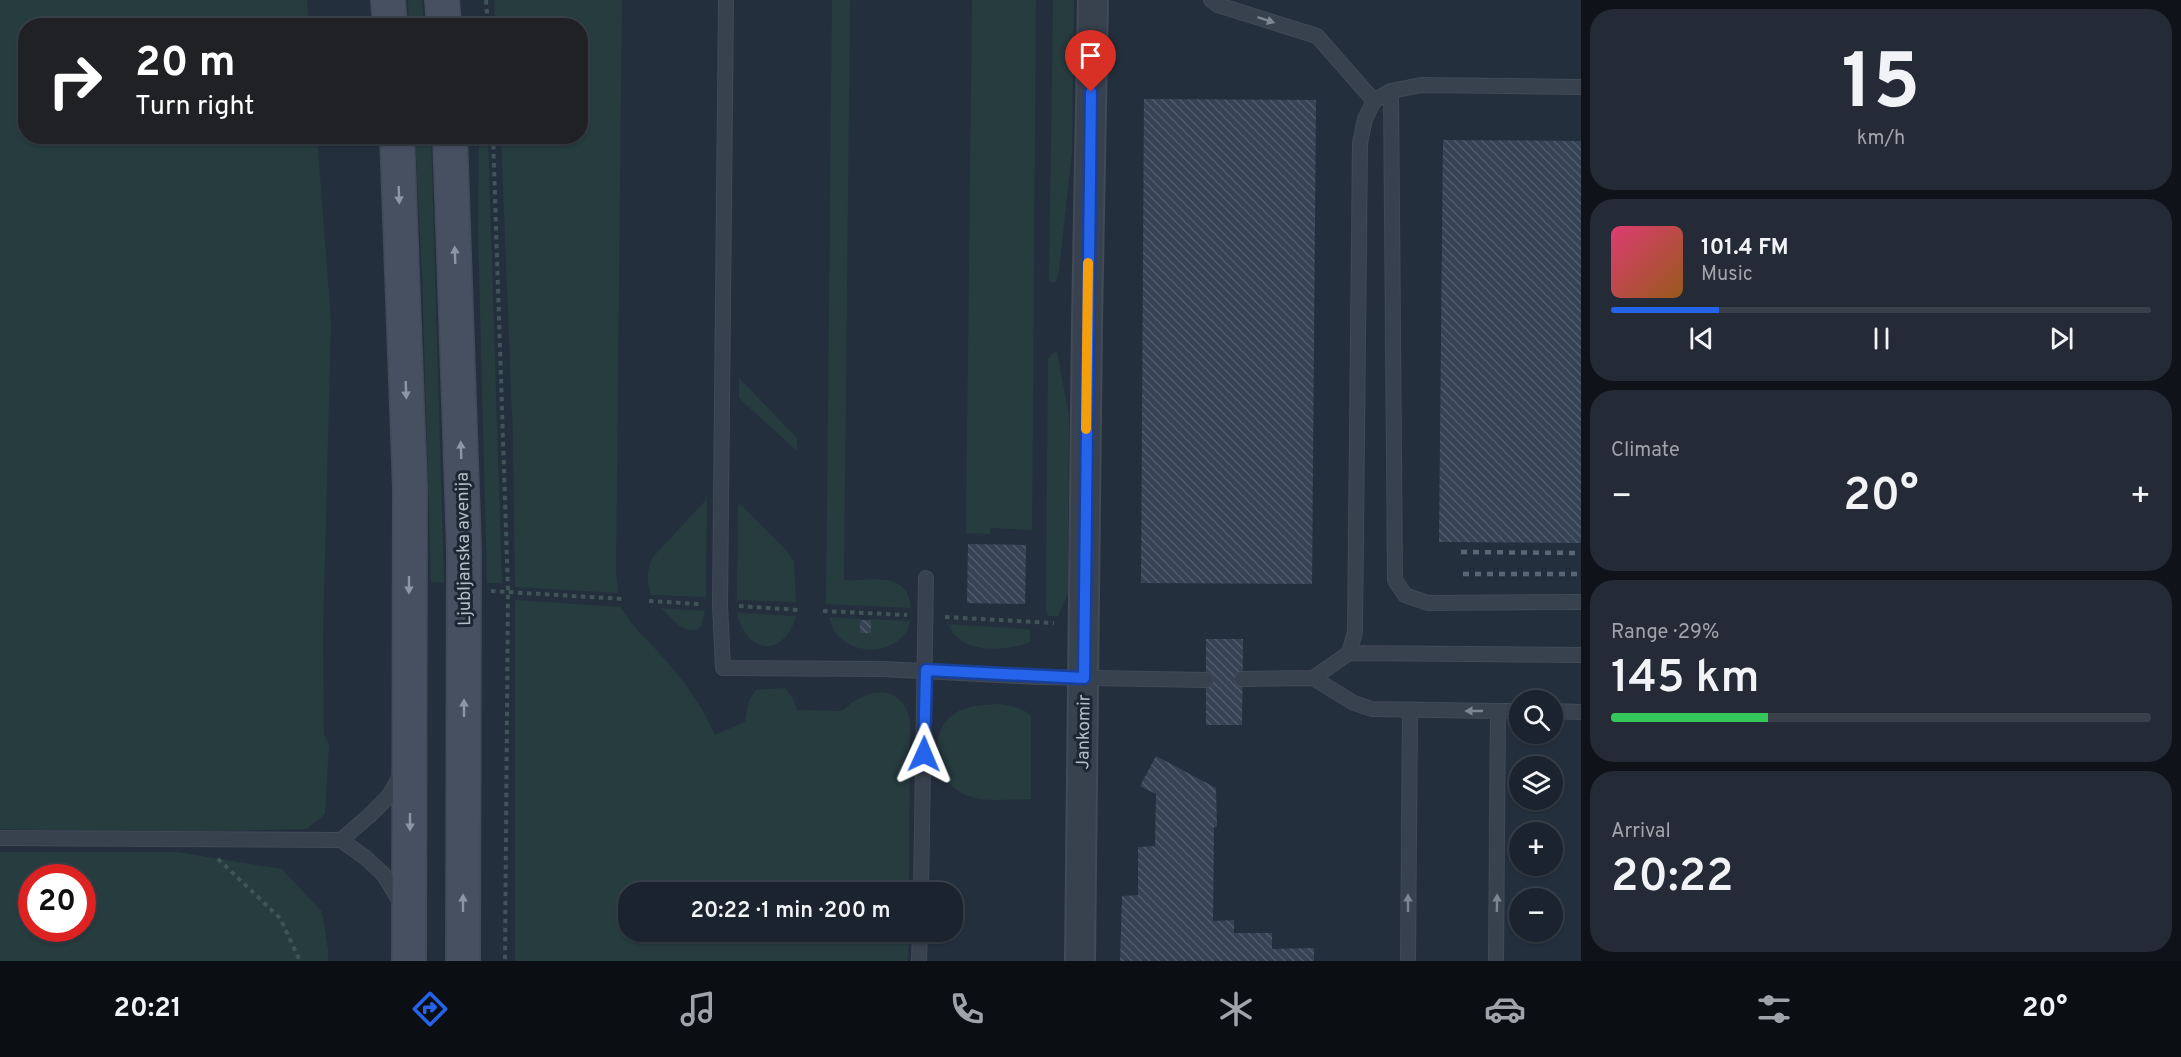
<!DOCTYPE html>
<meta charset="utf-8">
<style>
:root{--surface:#1b232e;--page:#242b36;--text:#f1f3f6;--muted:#a0a4aa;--line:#39404a;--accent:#2563eb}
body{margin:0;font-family:Overpass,sans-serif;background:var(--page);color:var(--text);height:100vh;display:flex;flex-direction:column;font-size:22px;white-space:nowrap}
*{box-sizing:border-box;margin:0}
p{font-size:20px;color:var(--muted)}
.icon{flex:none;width:33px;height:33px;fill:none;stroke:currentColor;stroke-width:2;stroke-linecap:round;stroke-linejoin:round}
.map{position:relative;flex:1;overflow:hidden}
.drawer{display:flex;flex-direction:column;gap:9px;padding:9px;background:#0f1319;width:600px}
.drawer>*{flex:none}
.top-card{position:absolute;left:18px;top:18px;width:570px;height:126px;border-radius:24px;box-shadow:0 2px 4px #0004,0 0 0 2px var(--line);background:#202124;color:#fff;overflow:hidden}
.tools{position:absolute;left:1509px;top:690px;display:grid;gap:12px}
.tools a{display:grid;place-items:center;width:54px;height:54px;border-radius:50%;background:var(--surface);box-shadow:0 2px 4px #0004,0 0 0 2px var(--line);font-size:30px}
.speed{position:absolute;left:18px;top:864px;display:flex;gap:12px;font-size:30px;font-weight:700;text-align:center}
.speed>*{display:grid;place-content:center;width:78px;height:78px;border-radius:50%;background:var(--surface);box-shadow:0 2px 4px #0004,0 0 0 2px var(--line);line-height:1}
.speed .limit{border:9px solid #d22;background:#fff;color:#111}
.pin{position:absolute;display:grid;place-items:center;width:51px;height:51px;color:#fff;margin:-62px -26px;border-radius:50% 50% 50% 0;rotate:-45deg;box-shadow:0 0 6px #0007}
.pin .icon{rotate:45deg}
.me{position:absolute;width:66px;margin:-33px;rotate:1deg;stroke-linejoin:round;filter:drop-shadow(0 0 4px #0008)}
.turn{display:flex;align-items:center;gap:21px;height:126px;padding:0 18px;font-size:27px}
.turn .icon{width:78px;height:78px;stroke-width:2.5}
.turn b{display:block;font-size:42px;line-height:51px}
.big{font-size:45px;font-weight:600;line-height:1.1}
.drawer .widget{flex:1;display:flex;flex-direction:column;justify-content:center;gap:9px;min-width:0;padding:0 21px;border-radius:24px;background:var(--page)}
.drawer .dial{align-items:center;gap:0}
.dial b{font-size:78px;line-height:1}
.song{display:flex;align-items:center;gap:18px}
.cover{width:72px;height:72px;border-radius:9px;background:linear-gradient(135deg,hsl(340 70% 55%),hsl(30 70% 35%))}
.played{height:6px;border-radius:3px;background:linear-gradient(90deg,var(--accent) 20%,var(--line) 20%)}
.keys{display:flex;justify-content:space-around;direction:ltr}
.heat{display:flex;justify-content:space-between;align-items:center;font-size:33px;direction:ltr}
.charge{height:9px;border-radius:4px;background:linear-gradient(90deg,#34c759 29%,var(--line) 0)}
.trip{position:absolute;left:618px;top:882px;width:345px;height:60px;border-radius:24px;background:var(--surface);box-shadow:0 2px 4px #0004,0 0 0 2px var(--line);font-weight:600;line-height:60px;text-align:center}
.tab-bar{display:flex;height:96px;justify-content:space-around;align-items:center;background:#0b0e12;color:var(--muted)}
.tab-bar .icon{width:42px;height:42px}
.tab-bar .active{color:var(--accent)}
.tab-bar b{font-size:27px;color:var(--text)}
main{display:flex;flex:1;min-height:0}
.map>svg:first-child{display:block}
.green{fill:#263c3f;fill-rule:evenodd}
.building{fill:url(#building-back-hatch)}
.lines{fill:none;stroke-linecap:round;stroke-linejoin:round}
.lane-casing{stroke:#414a57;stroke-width:16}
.street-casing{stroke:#414a57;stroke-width:32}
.secondary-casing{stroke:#414a57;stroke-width:36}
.path{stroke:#3f5557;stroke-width:4;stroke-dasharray:4.5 4.5;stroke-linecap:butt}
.lane{stroke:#38414e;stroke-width:14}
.street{stroke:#38414e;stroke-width:28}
.secondary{stroke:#465061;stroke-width:33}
.rail{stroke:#5a6575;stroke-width:4.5;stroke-dasharray:6 6;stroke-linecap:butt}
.oneway{fill:#7c8592}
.oneway2{fill:#8e96a5}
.route-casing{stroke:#184099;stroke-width:15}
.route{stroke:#2563eb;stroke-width:10}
.slow{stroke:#f59e0b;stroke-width:10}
.labels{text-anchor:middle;stroke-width:6;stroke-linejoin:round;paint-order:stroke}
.street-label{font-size:18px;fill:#b4bcc9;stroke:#1d2633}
</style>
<main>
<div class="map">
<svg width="1581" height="961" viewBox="0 0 1581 961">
<defs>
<pattern id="building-back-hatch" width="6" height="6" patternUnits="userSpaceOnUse" patternTransform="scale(1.5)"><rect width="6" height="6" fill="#364354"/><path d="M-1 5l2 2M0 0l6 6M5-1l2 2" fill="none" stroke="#515c6b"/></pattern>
</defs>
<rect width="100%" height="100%" fill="#242f3e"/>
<path class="green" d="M0 0H307L309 25 26 26V136L317 137 331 321 323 636 324 735 329 744 325 814 307 829 149 833 0 829Z
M408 0H422L424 25H409Z
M494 0H622L616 571 618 593 515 587 513 439 501 137 580 136V26L495 25Z
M832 0H850L844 580C872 582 907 569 911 608L826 604Z
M972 0H1036L1032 530 990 528V534L966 533Z
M1053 0H1074L1072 152 1059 270 1056 282H1049Z
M415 137H431L444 583 431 582 422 274Z
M479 137H488L502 583H487L478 231Z
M1057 352 1069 415 1068 594 1058 616H1048L1046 611 1048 359 1053 353Z
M739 378 797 438V451L739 398Z
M707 499 706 597 651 595C646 581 647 571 652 558Z
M740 504 786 550 794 561 796 602 737 600 738 506Z
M515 600 621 607C632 627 645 637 660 654 682 678 702 705 715 735L745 722 749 701 756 690 785 688 793 699 797 710 842 711C865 688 901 681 910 720L909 892H628V932H909L908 961H515Z
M661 608 705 611 701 626 696 630C680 631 672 619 661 608Z
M737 613 796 616C785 658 746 655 737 613Z
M829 617 862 619 860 620V633H871V621L868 619 910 621C905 650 865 657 844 641 835 635 832 626 829 617Z
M948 624 1027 629 1030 631V642C1009 650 973 654 956 636 952 633 950 627 948 624Z
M999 704C1011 706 1022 707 1031 716V799C1011 799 985 803 966 795 936 783 925 734 954 714 966 705 985 705 999 704Z
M0 852H177L282 869 322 912 328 949V961H0ZM32 878H82V928H32Z"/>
<path class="building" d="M1144 99 1316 100 1312 584 1141 583Z
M1443 140 1581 141V543L1439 542Z
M968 544 1026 545 1025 604 967 603Z
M860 620H871V633H860Z
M1206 639H1243L1242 725H1206Z
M1156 756 1216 788 1217 827H1214L1213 921 1234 920V933H1272V949L1314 948V961H1120L1122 896 1138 895V847L1155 846 1156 794 1140 786Z"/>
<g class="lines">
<g class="lane-casing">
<path id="lane" d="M726 0 720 605 723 668 883 669 1038 677 1206 680
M1211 0 1218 5 1317 36 1374 101
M1391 91 1395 580 1405 595 1428 603 1581 602
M1349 653 1355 632 1360 143 1365 119 1374 101 1391 91 1421 85 1581 87
M1313 678 1354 703 1372 709 1498 711 1496 961
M1242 679 1313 678 1349 653 1581 655
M1498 711H1520
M1552 711 1581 712
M0 838 341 840 366 858 384 875 401 903
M341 840 370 815 389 796 402 773
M921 892 926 578
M919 961 920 932
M1408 961 1410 710"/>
</g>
<g class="street-casing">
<path id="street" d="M1080 961 1087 322 1093 0"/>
</g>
<g class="secondary-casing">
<path id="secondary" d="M388 0 390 26
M442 0 444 26
M397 136 410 488 409 961
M450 136 464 550 463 961"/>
</g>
<path class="path" d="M486 0 488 26
M493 136 508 591 505 961
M491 591 623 599
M649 601 699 604
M739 606 798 610
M823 611 907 615
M945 617 1054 623
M218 859 280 918 300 961"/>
<use href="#lane" class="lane"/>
<use href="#street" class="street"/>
<use href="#secondary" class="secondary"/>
<path class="rail" d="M1461 552 1581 553
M1463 574H1581"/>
</g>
<defs><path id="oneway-solid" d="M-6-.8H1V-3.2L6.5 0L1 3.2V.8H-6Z" transform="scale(1.5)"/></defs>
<g class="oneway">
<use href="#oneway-solid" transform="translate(1266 20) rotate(18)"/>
<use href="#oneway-solid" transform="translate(1474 711) rotate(-180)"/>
<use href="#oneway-solid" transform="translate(1408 903) rotate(-90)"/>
<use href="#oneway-solid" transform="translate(1497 903) rotate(-89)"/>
</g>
<g class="oneway2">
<use href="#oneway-solid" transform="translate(399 195) rotate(88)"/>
<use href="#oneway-solid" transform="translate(455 255) rotate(-92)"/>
<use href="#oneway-solid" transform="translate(406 390) rotate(88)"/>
<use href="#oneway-solid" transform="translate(461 450) rotate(-92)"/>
<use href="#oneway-solid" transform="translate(409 585) rotate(90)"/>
<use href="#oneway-solid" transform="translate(464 708) rotate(-90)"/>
<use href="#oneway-solid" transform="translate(410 822) rotate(90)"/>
<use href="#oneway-solid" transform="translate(463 903) rotate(-90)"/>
</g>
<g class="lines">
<g class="route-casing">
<path id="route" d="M924 754 926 670 1084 678 1091 92"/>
</g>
<use href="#route" class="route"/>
<path class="slow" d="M1086 429 1088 263"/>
</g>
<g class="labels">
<g class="street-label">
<text transform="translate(463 549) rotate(-91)" y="6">Ljubljanska avenija</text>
<text transform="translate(1083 732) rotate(-89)" y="6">Jankomir</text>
</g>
</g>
</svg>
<div class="tools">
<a><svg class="icon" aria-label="search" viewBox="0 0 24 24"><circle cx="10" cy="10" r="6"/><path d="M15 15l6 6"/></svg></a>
<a><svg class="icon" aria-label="layers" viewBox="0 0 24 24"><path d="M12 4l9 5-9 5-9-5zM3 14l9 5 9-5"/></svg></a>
<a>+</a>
<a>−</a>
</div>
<div class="speed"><div class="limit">20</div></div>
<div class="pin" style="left:1091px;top:92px;background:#d93025"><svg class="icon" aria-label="arrive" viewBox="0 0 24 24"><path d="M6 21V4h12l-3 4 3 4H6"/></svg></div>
<svg class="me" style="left:924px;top:754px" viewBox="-20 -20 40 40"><path d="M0-17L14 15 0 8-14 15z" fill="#2563eb" stroke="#fff" stroke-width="4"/></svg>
<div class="trip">20:22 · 1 min · 200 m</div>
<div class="top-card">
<div class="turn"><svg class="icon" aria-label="right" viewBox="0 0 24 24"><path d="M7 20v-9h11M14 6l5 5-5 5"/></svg><div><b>20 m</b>Turn right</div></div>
</div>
</div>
<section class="drawer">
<div class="widget dial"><b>15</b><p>km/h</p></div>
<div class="widget">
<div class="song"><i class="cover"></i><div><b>101.4 FM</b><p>Music</p></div></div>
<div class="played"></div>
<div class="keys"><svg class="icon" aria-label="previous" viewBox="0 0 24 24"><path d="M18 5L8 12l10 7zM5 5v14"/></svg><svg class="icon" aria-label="pause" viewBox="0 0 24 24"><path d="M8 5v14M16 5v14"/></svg><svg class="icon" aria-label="next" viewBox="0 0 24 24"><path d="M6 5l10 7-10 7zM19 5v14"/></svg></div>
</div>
<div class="widget"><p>Climate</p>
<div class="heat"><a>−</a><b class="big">20°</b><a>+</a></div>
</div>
<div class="widget"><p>Range · 29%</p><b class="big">145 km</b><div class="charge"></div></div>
<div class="widget"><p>Arrival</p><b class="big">20:22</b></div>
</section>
</main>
<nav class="tab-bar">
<b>20:21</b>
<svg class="icon active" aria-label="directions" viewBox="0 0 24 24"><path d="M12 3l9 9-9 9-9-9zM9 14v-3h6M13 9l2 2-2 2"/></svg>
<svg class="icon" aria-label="music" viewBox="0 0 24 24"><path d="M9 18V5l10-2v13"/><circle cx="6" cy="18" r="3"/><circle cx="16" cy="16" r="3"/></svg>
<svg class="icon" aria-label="phone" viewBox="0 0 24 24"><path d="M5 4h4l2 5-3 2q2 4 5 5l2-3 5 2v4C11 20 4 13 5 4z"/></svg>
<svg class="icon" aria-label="climate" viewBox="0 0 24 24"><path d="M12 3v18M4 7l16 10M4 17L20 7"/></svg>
<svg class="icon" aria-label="car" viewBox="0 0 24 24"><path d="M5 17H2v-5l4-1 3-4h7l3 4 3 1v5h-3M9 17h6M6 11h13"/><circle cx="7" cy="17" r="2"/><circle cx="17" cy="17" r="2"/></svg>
<svg class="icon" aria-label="filters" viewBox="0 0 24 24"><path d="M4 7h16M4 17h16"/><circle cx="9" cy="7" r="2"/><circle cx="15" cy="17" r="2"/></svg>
<b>20°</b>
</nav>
